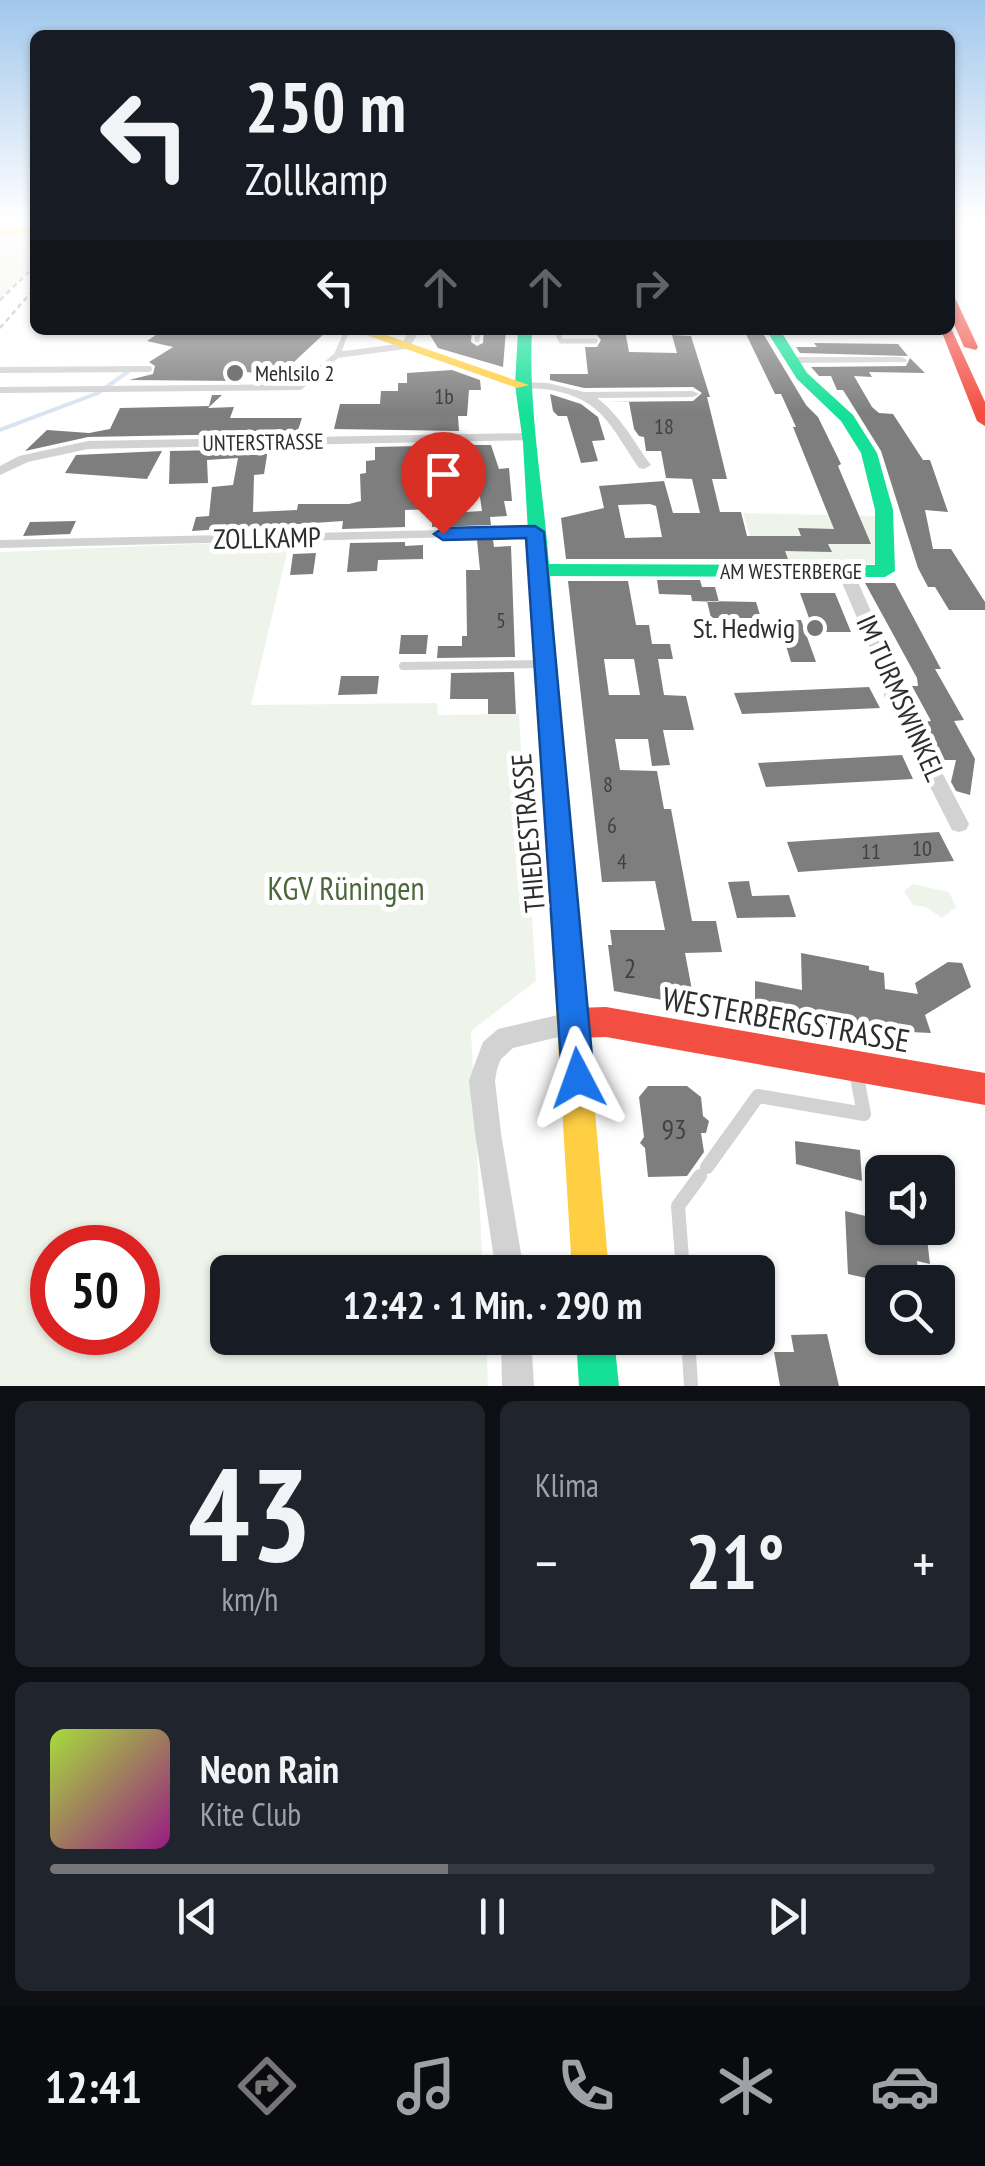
<!DOCTYPE html>
<html lang="de">
<meta charset="utf-8">
<style>
:root{--surface:#171b24;--page:#20242c;--text:#f1f3f6;--muted:#9ea1a6;--line:#363941;--accent:#767676}
body{margin:0;font-family:"PT Sans Narrow",sans-serif;background:var(--page);color:var(--text);height:100vh;display:flex;flex-direction:column;font-size:38px;white-space:nowrap}
*{box-sizing:border-box;margin:0}
p{font-size:32px;color:var(--muted)}
.icon{flex:none;width:55px;height:55px;fill:none;stroke:currentColor;stroke-width:2;stroke-linecap:round;stroke-linejoin:round}
.map{position:relative;height:1386px;overflow:hidden}
.drawer{display:flex;flex-direction:column;gap:15px;padding:15px;background:#0d0f14;flex:1}
.drawer>*{flex:none}
.top-card{position:absolute;left:30px;top:30px;width:925px;height:305px;border-radius:15px;box-shadow:0 2px 8px #0004;background:#171b24;color:var(--text);overflow:hidden}
.controls{position:absolute;left:865px;top:1155px;display:grid;gap:20px}
.controls a{display:grid;place-items:center;width:90px;height:90px;border-radius:15px;background:var(--surface);box-shadow:0 2px 8px #0004;font-size:50px}
.speed{position:absolute;left:30px;top:1225px;display:flex;gap:20px;font-size:50px;font-weight:700;text-align:center}
.speed>*{display:grid;place-content:center;width:130px;height:130px;border-radius:50%;background:var(--surface);box-shadow:0 2px 8px #0004;line-height:1}
.speed .limit{border:15px solid #d22;background:#fff;color:#111}
.pin{position:absolute;display:grid;place-items:center;width:85px;height:85px;color:#fff;margin:-102px -42px;border-radius:50% 50% 50% 0;rotate:-45deg;box-shadow:0 0 10px #0007}
.pin .icon{rotate:45deg}
.me{position:absolute;width:110px;margin:-55px;rotate:356deg;stroke-linejoin:round;filter:drop-shadow(0 0 8px #0008)}
.turn{display:flex;align-items:center;gap:35px;height:210px;padding:0 50px;font-size:45px}
.turn .icon{width:130px;height:130px;stroke-width:2.5}
.turn b{display:block;font-size:70px;line-height:85px}
.lanes{display:flex;align-items:center;height:95px;padding:0 50px;background:#0003;justify-content:center;gap:50px;direction:ltr}
.lanes .off{opacity:.35}
.big{font-size:75px;font-weight:700;line-height:1.1}
.drawer .tile{flex:1;display:flex;flex-direction:column;justify-content:center;gap:15px;min-width:0;padding:0 35px;border-radius:15px;background:var(--page)}
.drawer .dial{align-items:center;gap:0}
.dial b{font-size:130px;line-height:1}
.song{display:flex;align-items:center;gap:30px}
.cover{width:120px;height:120px;border-radius:15px;background:linear-gradient(135deg,hsl(80 70% 55%),hsl(310 70% 35%))}
.played{height:10px;border-radius:5px;background:linear-gradient(90deg,var(--accent) 45%,var(--line) 45%)}
.keys{display:flex;justify-content:space-around;direction:ltr}
.heat{display:flex;justify-content:space-between;align-items:center;font-size:55px;direction:ltr}
.drawer .tiles{flex:1;display:grid;gap:15px;grid-template-columns:1fr 1fr}
.tile:last-child{grid-column:span 2}
.trip{position:absolute;left:210px;top:1255px;width:565px;height:100px;border-radius:15px;background:var(--surface);box-shadow:0 2px 8px #0004;font-weight:700;line-height:100px;text-align:center}
.tab-bar{display:flex;height:160px;justify-content:space-around;align-items:center;background:#090b0e;color:var(--muted)}
.tab-bar .icon{width:70px;height:70px}
.tab-bar .on{color:var(--accent)}
.tab-bar b{font-size:45px;color:var(--text)}
.map>svg:first-child{display:block}
.green{fill:#eff4eb;fill-rule:evenodd}
.lines{fill:none;stroke-linecap:round;stroke-linejoin:round}
.stream{stroke:#d8e4f1;stroke-width:4}
.building{fill:#7e7e7e;fill-rule:evenodd}
.lane-far3{stroke:#d2d2d2;stroke-width:5}
.lane-far2{stroke:#d2d2d2;stroke-width:6}
.lane-far1{stroke:#d2d2d2;stroke-width:8}
.lane{stroke:#d2d2d2;stroke-width:14}
.street{fill:#d2d2d2;fill-rule:evenodd}
.fast{fill:#16e098;fill-rule:evenodd}
.slow{fill:#ffcf43;fill-rule:evenodd}
.jam{fill:#f24e42;fill-rule:evenodd}
.rail{stroke:#b9b9b9;stroke-width:2.5;stroke-dasharray:5 4;stroke-linecap:butt}
.route{fill:#1a73e8;stroke:#114b97;stroke-width:2.5}
.poi-dot{fill:#767676;stroke:#fff;stroke-width:4}
.labels{text-anchor:middle;stroke-width:10;stroke-linejoin:round;paint-order:stroke}
.far-poi-label{font-size:22px;fill:#2d2d2d;stroke:#fff;text-anchor:start}
.number-label{font-size:22px;fill:#414141}
.far-street-label{font-size:22px;fill:#2d2d2d;stroke:#fff}
.street-label{font-size:28px;fill:#2d2d2d;stroke:#fff}
.poi-label{font-size:28px;fill:#2d2d2d;stroke:#fff;text-anchor:end}
.near-number-label{font-size:28px;fill:#414141}
.near-park-label{font-size:32px;fill:#4c683b;stroke:#fff}
.near-street-label{font-size:32px;fill:#2d2d2d;stroke:#fff}
</style>
<div class="map">
<svg width="985" height="1386" viewBox="0 0 985 1386">
<rect width="100%" height="100%" fill="#fff"/>
<path class="green" d="M35 232V264L0 298V235Z
M743 513 878 516 875 564 759 566Z
M290 540 251 705 437 703 438 715 519 714 536 981 471 1031 483 1272H228V1338H486L488 1386H0V552ZM52 1248H138V1332H52Z
M913 884 949 892 956 907 942 918 926 907 913 905 904 891Z"/>
<g class="lines">
<path class="stream" d="M0 430 98 393 129 371"/>
</g>
<path class="building" d="M163 330H328L278 377 247 372 238 381 129 380 153 374 155 366 149 362 173 347 147 341Z
M427 330H472L471 342 477 346 483 343 484 330H506L503 367 438 348Z
M583 330H625L629 352 677 353 672 335 691 336 710 397H707L727 479H712L720 512H741L747 536H801L798 528 834 529 793 427H796L781 394H775L744 330H761L806 405 818 417 841 464 838 466 871 544H828L832 552 785 551 788 559H566L561 518 604 508 599 486 664 481 673 513H700L692 479 666 478 661 451H646L644 437 639 436 634 429 629 402H607L693 401 702 393 693 387 584 388 550 380V374H588L585 347H597L601 340 597 335H583ZM650 504 656 506 662 537 625 538 618 505Z
M814 343 898 344 908 356 800 353 796 347H817Z
M910 358 925 373 869 372 872 377 854 376 872 407 879 413 893 414 923 460H930L948 512 925 510 933 549H951L985 602V610H949L935 587H928L918 568 881 451 843 390H837L831 376H819L811 367 906 366Z
M452 370 480 380 481 390H469L467 416H458L459 431 334 429 340 404H380L381 391H398V383H407V373Z
M550 394 581 404 598 417 605 440 592 441 598 461 581 463 567 416H558L553 411Z
M212 395H222L208 408 234 407 230 418H302L297 433 88 437 25 451 47 430 89 433 110 429 120 408 209 406Z
M460 445H491L499 469 509 468 512 501H504L507 516 490 517 491 525 432 527V514L482 511 478 483 436 487V509L405 510V527L342 529 343 521 192 531 196 517 209 516 212 487 233 485 238 458 207 460 208 483 169 484 170 451 268 449 264 474 254 475 253 512 297 510 298 504H349L361 501 360 474 366 473V461L375 460V447Z
M162 451 147 479 65 473 76 455Z
M76 521 70 534 23 536 30 522Z
M477 540H493L494 547 511 546 515 657 437 658 438 646H462V636H467L466 570H480Z
M405 542V546L423 545V559L378 560 377 571 347 572 350 543Z
M316 553 313 574 290 575 293 554Z
M657 580H700L702 587H715L719 602 692 601 691 595 659 594Z
M568 581H628L636 625H649L652 644H670L673 659H658L664 695 686 696 694 730H663L670 765 652 766 648 739H615L620 770 657 771 664 809H671L692 921H716L722 952 685 953 695 1006 614 991 608 945H612L610 930H665L655 881 602 882ZM604 659H634L640 695H609Z
M865 583H895L941 669H935L964 720 954 721 975 759 970 795 956 791 951 782 956 760H941L921 722 931 721 912 686H918L917 678Z
M800 593H835L851 632H814Z
M707 601 756 602 761 618H711Z
M778 620H801L816 662H791Z
M401 635H428L426 654H399Z
M514 672 516 714H488V699H450L451 673Z
M341 676H379L377 694 338 695Z
M869 687 880 708 742 714 734 693Z
M902 755 913 779 766 787 758 763Z
M939 832 954 861 798 872 787 842Z
M749 881 752 896 789 895 796 917 737 918 728 882Z
M801 953 869 966V970L884 973 885 989 918 994 915 983 948 962 962 963 971 987 925 1015 931 1033 869 1030V1039L755 1015V981L802 990Z
M648 1086H687L701 1097 703 1116 709 1121 706 1133H701L704 1152 687 1176 648 1177 645 1148 640 1143 644 1137 639 1097Z
M795 1141 860 1150 862 1181 796 1164Z
M845 1211 882 1220V1228L926 1230 930 1264 917 1261 919 1282H884L848 1274Z
M827 1334 839 1386H780L774 1352H794L791 1335Z"/>
<g class="lines">
<path class="lane-far3" d="M556 330 561 341H595
M477 340 478 330
M340 348 347 330
M390 348 405 346"/>
<path class="lane-far2" d="M337 355 341 345
M0 370 149 369
M0 390 300 387 337 355 405 346"/>
<path class="lane-far1" d="M403 666 545 664"/>
<path class="lane" d="M707 1167 758 1096 864 1114 857 1077
M683 1272 678 1206 700 1176
M688 1338 691 1386"/>
<path class="street" d="M405 330H415L417 335 409 348 405 349 400 346 407 335Z
M902 357 907 360 906 362 790 363 785 360 790 357Z
M522 382 548 383 584 392 693 391 699 394 693 397 597 398C621 416 633 441 651 465L644 469 639 468C612 429 603 399 551 390 540 388 529 389 518 387L516 385Z
M530 433 534 434V440L88 449 28 462 0 475V466L19 456 88 441Z
M535 528 540 529V535L0 548V540Z
M845 566 853 571 902 681V696L969 824 966 830 959 832 952 830 884 696V681L837 571Z
M575 1011 583 1015 587 1023 583 1031 513 1048 501 1059 497 1069 495 1081 501 1133 524 1272H496L475 1133 469 1081 473 1069 483 1042 498 1029Z
M501 1338H531L534 1386H502Z"/>
<path class="fast" d="M518 330H532C528 408 543 486 549 564L875 565V510L861 453 841 421 797 379 766 330H780L807 373 853 415 877 453 893 510 895 571 885 577 550 576 560 712 549 720 541 718 538 712 523 443 515 385Z
M576 1338H614L619 1386H579Z"/>
<path class="slow" d="M35 226V232L0 235V229Z
M352 330H372L529 385 517 388Z
M549 704 560 712 609 1272H572L538 712Z"/>
<path class="jam" d="M950 296 956 300 978 347 976 350 964 347 950 315Z
M950 326 985 402V426L977 421 941 330H950Z
M606 1007 985 1073V1105L606 1037 575 1038 564 1034 560 1023 564 1012 575 1008Z"/>
<path class="rail" d="M0 300 35 266
M0 328 35 288"/>
</g>
<linearGradient id="sky" x2="0" y2="1"><stop stop-color="#a1c7ec"/><stop offset="0.53" stop-color="#fff"/><stop offset="1" stop-color="#fff" stop-opacity="0"/></linearGradient>
<rect width="985" height="413" fill="url(#sky)"/>
<path class="route" d="M535 526 544 532 594 1078 590 1089 578 1094 566 1089 562 1078 526 538 443 540 434 534 443 528Z"/>
<g class="poi-dot">
<circle cx="235" cy="373" r="10"/>
<circle cx="815" cy="628" r="10"/>
</g>
<g class="labels">
<g class="far-poi-label">
<text x="255" y="381">Mehlsilo 2</text>
</g>
<g class="number-label">
<text x="444" y="404">1b</text>
<text x="664" y="434">18</text>
<text x="501" y="628">5</text>
<text x="608" y="792">8</text>
<text x="612" y="833">6</text>
<text x="922" y="856">10</text>
<text x="871" y="859">11</text>
<text x="622" y="869">4</text>
</g>
<g class="far-street-label">
<text transform="translate(263 442) rotate(-1)" y="8">UNTERSTRASSE</text>
<text x="791" y="579">AM WESTERBERGE</text>
</g>
<g class="street-label">
<text transform="translate(267 538) rotate(-1)" y="10">ZOLLKAMP</text>
<text transform="translate(901 698) rotate(66)" y="10">IM TURMSWINKEL</text>
<text transform="translate(528 833) rotate(-95)" y="10">THIEDESTRASSE</text>
</g>
<g class="poi-label">
<text x="795" y="638">St. Hedwig</text>
</g>
<g class="near-number-label">
<text x="630" y="978">2</text>
<text x="674" y="1139">93</text>
</g>
<g class="near-park-label">
<text x="346" y="900">KGV Rüningen</text>
</g>
<g class="near-street-label">
<text transform="translate(786 1020) rotate(10)" y="11">WESTERBERGSTRASSE</text>
</g>
</g>
</svg>
<div class="controls">
<a><svg class="icon" aria-label="sound" viewBox="0 0 24 24"><path d="M4 9h4l5-4v14l-5-4H4zM17 9q2 3 0 6"/></svg></a>
<a><svg class="icon" aria-label="search" viewBox="0 0 24 24"><circle cx="10" cy="10" r="6"/><path d="M15 15l6 6"/></svg></a>
</div>
<div class="speed"><div class="limit">50</div></div>
<div class="pin" style="left:443px;top:534px;background:#d93025"><svg class="icon" aria-label="arrive" viewBox="0 0 24 24"><path d="M6 21V4h12l-3 4 3 4H6"/></svg></div>
<svg class="me" style="left:578px;top:1078px" viewBox="-20 -20 40 40"><path d="M0-17L14 15 0 8-14 15z" fill="#1a73e8" stroke="#fff" stroke-width="4"/></svg>
<div class="trip">12:42 · 1 Min. · 290 m</div>
<div class="top-card">
<div class="turn"><svg class="icon" aria-label="left" viewBox="0 0 24 24"><path d="M17 20v-9H6M10 6l-5 5 5 5"/></svg><div><b>250 m</b>Zollkamp</div></div>
<div class="lanes"><svg class="icon" aria-label="left" viewBox="0 0 24 24"><path d="M17 20v-9H6M10 6l-5 5 5 5"/></svg><svg class="icon off" aria-label="ahead" viewBox="0 0 24 24"><path d="M12 20V5M6 11l6-6 6 6"/></svg><svg class="icon off" aria-label="ahead" viewBox="0 0 24 24"><path d="M12 20V5M6 11l6-6 6 6"/></svg><svg class="icon off" aria-label="right" viewBox="0 0 24 24"><path d="M7 20v-9h11M14 6l5 5-5 5"/></svg></div>
</div>
</div>
<section class="drawer">
<div class="tiles">
<div class="tile dial"><b>43</b><p>km/h</p></div>
<div class="tile"><p>Klima</p>
<div class="heat"><a>−</a><b class="big">21°</b><a>+</a></div>
</div>
<div class="tile">
<div class="song"><i class="cover"></i><div><b>Neon Rain</b><p>Kite Club</p></div></div>
<div class="played"></div>
<div class="keys"><svg class="icon" aria-label="previous" viewBox="0 0 24 24"><path d="M18 5L8 12l10 7zM5 5v14"/></svg><svg class="icon" aria-label="pause" viewBox="0 0 24 24"><path d="M8 5v14M16 5v14"/></svg><svg class="icon" aria-label="next" viewBox="0 0 24 24"><path d="M6 5l10 7-10 7zM19 5v14"/></svg></div>
</div>
</div>
</section>
<nav class="tab-bar">
<b>12:41</b>
<svg class="icon on" aria-label="directions" viewBox="0 0 24 24"><path d="M12 3l9 9-9 9-9-9zM9 14v-3h6M13 9l2 2-2 2"/></svg>
<svg class="icon" aria-label="music" viewBox="0 0 24 24"><path d="M9 18V5l10-2v13"/><circle cx="6" cy="18" r="3"/><circle cx="16" cy="16" r="3"/></svg>
<svg class="icon" aria-label="phone" viewBox="0 0 24 24"><path d="M5 4h4l2 5-3 2q2 4 5 5l2-3 5 2v4C11 20 4 13 5 4z"/></svg>
<svg class="icon" aria-label="climate" viewBox="0 0 24 24"><path d="M12 3v18M4 7l16 10M4 17L20 7"/></svg>
<svg class="icon" aria-label="car" viewBox="0 0 24 24"><path d="M5 17H2v-5l4-1 3-4h7l3 4 3 1v5h-3M9 17h6M6 11h13"/><circle cx="7" cy="17" r="2"/><circle cx="17" cy="17" r="2"/></svg>
</nav>
